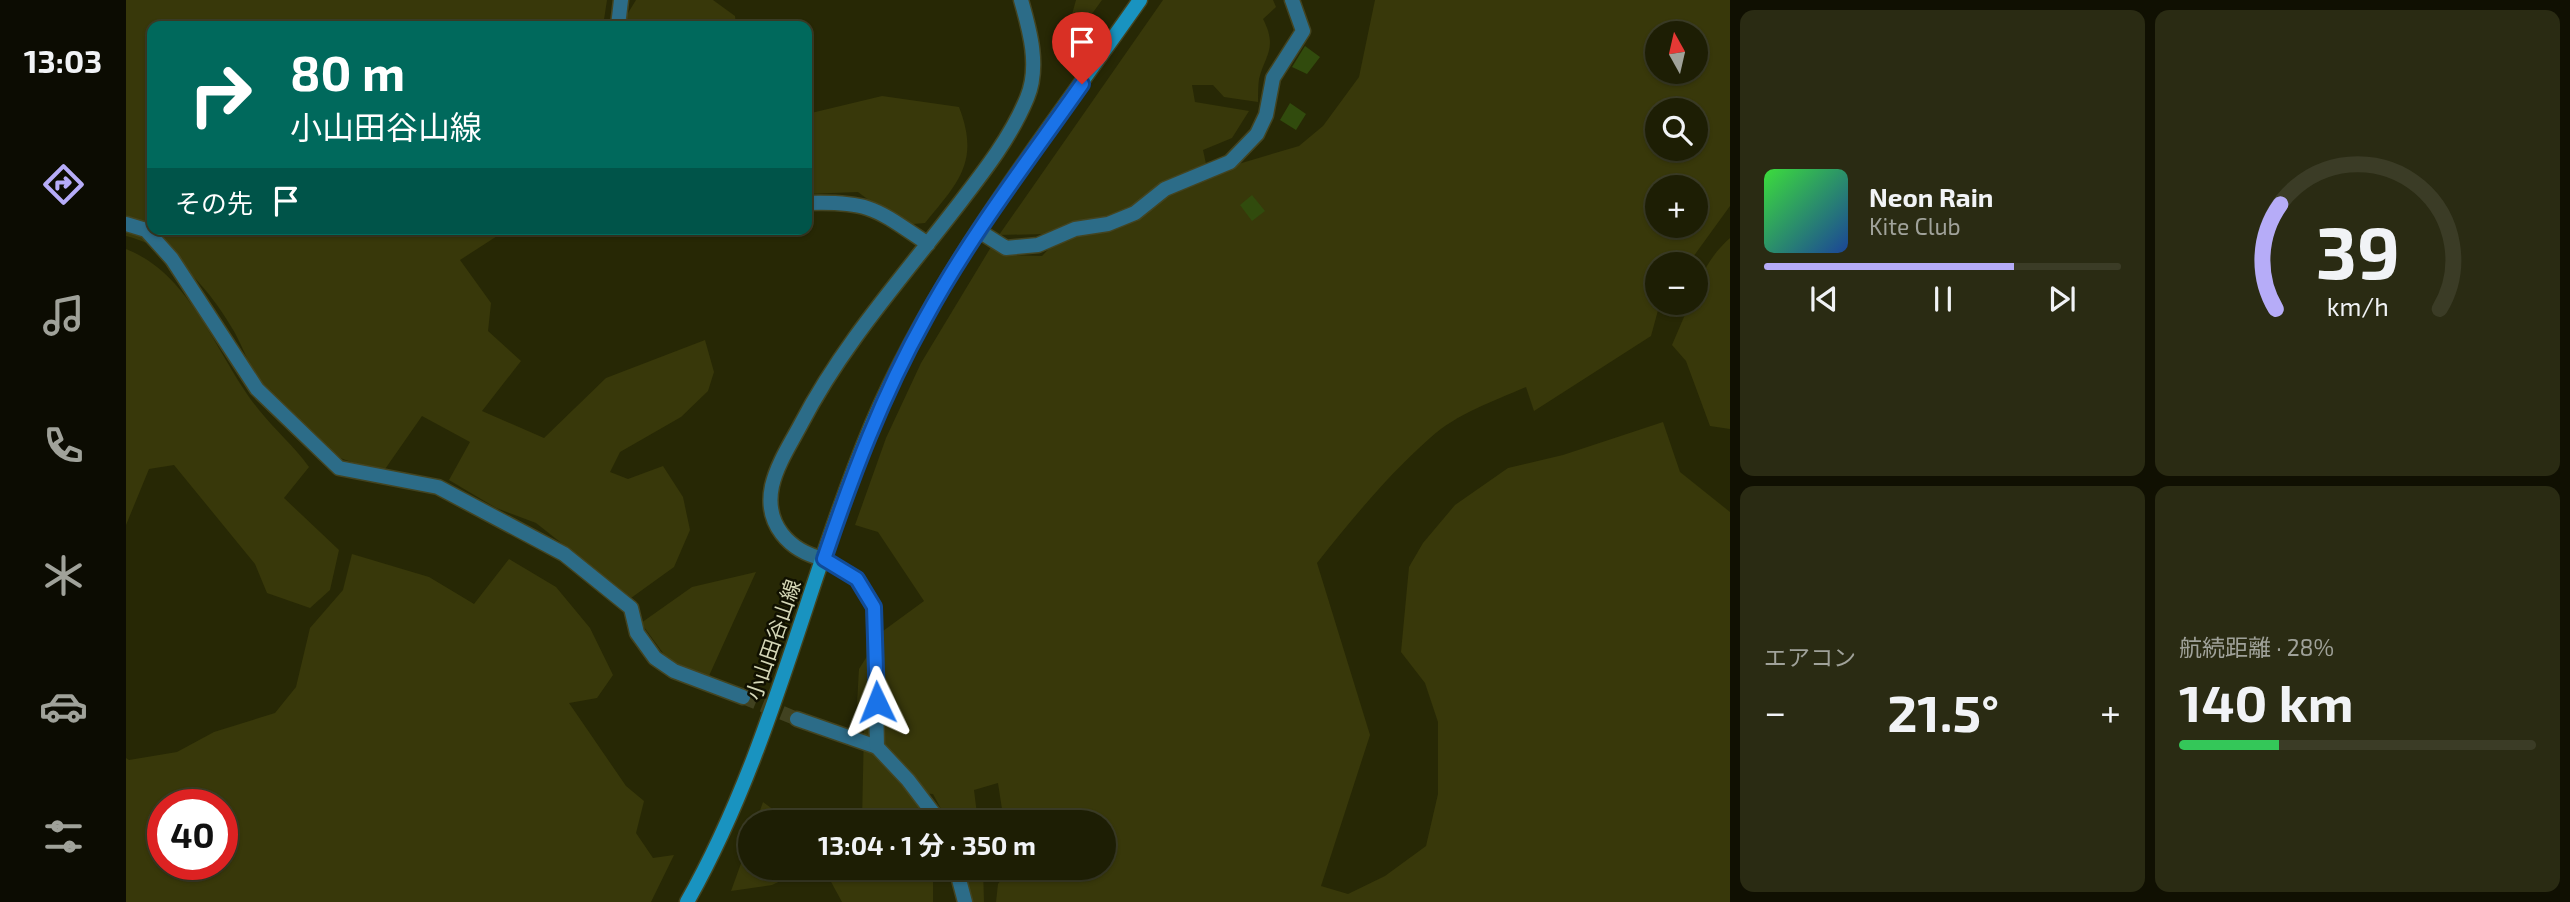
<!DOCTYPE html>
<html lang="ja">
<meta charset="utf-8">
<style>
:root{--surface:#1d1e04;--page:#2a2b13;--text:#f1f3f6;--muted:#a0a29a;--line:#3b3c26;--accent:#b6acf8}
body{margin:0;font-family:"Exo 2","Noto Sans JP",sans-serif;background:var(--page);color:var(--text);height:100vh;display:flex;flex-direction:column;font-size:26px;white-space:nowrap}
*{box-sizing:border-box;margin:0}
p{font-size:23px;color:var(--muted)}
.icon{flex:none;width:38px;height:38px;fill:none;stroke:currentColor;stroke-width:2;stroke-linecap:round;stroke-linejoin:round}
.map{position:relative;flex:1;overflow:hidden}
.side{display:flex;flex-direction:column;gap:10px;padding:10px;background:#101002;width:840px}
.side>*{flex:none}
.hud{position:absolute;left:21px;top:21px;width:665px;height:214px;border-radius:14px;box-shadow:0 2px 5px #0004,0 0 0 2px var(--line);background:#00695c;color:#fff;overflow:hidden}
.needle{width:46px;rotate:352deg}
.controls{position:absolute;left:1519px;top:21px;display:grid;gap:14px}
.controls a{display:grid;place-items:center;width:63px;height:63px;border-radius:50%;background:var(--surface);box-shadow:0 2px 5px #0004,0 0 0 2px var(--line);font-size:35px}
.speed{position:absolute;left:21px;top:789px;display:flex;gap:14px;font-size:35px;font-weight:700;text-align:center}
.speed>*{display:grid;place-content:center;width:91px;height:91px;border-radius:50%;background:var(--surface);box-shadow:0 2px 5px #0004,0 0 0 2px var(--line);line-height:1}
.speed .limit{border:10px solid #d22;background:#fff;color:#111}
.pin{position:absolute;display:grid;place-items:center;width:60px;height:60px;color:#fff;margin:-72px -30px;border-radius:50% 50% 50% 0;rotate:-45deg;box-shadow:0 0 7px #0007}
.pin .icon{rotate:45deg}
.me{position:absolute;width:77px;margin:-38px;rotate:358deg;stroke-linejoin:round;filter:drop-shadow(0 0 5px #0008)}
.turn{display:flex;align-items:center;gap:24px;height:147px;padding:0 28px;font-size:32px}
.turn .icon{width:91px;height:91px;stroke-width:2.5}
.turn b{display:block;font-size:49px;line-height:60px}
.then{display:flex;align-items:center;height:66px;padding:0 28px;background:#0003;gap:14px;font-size:26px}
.big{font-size:52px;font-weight:700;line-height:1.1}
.side .widget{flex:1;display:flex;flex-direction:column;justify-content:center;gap:10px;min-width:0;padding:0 24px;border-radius:14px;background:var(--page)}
.side .dial{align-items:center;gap:0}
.dial svg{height:182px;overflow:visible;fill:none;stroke:var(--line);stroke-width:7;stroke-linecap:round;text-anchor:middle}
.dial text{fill:var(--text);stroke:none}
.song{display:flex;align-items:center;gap:21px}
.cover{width:84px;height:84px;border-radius:10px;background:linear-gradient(135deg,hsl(120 70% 55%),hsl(220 70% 35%))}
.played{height:7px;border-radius:4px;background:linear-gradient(90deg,var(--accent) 70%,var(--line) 70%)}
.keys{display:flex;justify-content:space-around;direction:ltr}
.heat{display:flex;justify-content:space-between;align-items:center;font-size:38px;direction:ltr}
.charge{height:10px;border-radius:5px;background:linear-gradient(90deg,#34c759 28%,var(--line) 0)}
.side .tiles{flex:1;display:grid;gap:10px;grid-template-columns:repeat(2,1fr)}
.trip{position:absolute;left:612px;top:810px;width:378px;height:70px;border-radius:35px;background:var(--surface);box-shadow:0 2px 5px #0004,0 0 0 2px var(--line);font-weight:700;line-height:70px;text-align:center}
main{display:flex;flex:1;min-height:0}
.menu{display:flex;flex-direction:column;width:126px;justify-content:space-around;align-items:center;background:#0c0c02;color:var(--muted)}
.menu .icon{width:49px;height:49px}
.menu .selected{color:var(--accent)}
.menu b{font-size:32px;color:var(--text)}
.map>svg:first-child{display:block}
.green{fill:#38380a;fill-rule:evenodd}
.building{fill:#314b0d}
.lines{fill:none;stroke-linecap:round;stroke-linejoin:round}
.minor-tunnel{stroke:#414220;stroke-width:14;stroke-dasharray:14 7;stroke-linecap:butt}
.minor-casing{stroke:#434421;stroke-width:17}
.tertiary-casing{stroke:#434421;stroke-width:17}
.secondary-casing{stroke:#434421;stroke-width:17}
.minor{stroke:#2c6c88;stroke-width:14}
.tertiary{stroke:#2c6c88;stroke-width:14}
.secondary{stroke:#1993c0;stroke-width:14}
.route-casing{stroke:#114b97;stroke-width:18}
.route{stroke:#1a73e8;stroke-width:12}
.labels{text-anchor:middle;stroke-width:5;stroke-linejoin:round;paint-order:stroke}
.street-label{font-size:21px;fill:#d4d6b6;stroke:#101000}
</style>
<main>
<nav class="menu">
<b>13:03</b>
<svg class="icon selected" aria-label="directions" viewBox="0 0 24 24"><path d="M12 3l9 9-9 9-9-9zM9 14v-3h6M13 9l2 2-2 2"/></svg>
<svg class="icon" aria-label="music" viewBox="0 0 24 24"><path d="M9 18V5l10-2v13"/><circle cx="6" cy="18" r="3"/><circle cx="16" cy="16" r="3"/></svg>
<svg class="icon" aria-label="phone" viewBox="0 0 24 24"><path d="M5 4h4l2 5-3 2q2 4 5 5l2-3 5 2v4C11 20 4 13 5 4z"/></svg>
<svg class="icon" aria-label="climate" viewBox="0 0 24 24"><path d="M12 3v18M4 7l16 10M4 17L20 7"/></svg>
<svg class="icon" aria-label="car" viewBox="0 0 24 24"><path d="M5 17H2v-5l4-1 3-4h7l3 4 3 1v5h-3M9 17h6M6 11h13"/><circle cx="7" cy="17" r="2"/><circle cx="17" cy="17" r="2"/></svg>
<svg class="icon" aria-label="filters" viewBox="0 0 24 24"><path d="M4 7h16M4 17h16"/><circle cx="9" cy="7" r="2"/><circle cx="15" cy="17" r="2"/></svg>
</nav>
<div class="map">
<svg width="1604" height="902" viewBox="0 0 1604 902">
<rect width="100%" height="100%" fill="#272805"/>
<path class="green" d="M0 0H481L477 26H26V229H382L334 260 365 303 362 331 395 361 356 411 418 438 480 378 579 340 588 372 582 391 555 417 494 452 484 472 502 479 537 466 557 497 564 530 548 567 505 598 410 523 370 508 323 480 344 442 296 416 257 472C226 463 173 446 153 419 133 394 124 361 109 333 85 291 49 248 0 236Z
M510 0H587L609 16 610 26H494Z
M950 0H976L934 58Z
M1037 0H1147L1150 7 1137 19C1152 48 1139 55 1133 79 1132 86 1132 95 1132 102L1098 97 1087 85H1066L1069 102 1123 111 1106 138 1077 150 1082 173 1173 146 1197 126 1233 77 1249 0H1604V206L1562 264H1531V303H1534L1525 336 1408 411 1400 387C1368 401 1330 414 1304 438 1263 474 1225 520 1191 563L1244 735 1195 886 1222 894 1259 876 1300 846 1312 794V722L1299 683 1275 652 1283 567 1297 543 1329 505 1382 468 1437 455 1537 422 1554 472 1604 512V902H870L872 884 884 868H978V822H878L872 783 848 790 852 822H822L807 794 792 793 801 822H736L738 728 731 704 733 669 757 631 798 601 752 532 729 525 760 438 795 363 865 247 885 255 916 256 934 237 919 234 873 235ZM1531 33H1570V72H1531ZM1531 110H1570V149H1531ZM1531 187H1570V226H1531Z
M756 96 833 107C854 161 833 182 799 223L776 225 732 192 681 194V114Z
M1604 238V429L1584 426 1560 361 1546 345 1564 303H1570C1570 278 1586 254 1604 238Z
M0 249C67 275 91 358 133 410 149 430 168 446 183 467L158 498 213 550 204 590 184 608 141 593 129 564 48 465 23 469 0 525Z
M226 554 303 577 348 604 383 559 430 587 464 628 487 675 471 698 443 703 500 786 518 801 510 833 527 858 548 855 525 902H0V758L3 760 51 752 88 732 149 713 170 687 184 628 217 590ZM37 805H96V864H37Z
M630 572 582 678 545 664 515 623 566 587Z
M637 802 664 822H630Z
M625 836V868H697L675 871 646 885 605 891Z
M731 868H807V902H716L704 880Z
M837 868H857L858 902H845Z"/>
<path class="building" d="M1179 46 1194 57 1181 74 1166 67Z
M1164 103 1180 114 1170 130 1154 120Z
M1126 195 1139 211 1126 221 1114 205Z"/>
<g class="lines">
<path class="minor-tunnel" d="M617 697 671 719"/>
<g class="minor-casing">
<path id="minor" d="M492 26 495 0
M681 203C745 201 750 209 802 244
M0 224 20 230 46 259 131 389 213 468 312 487 438 554 505 608 511 633 529 658 548 671 617 697
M853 231 880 248 912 245 949 229 982 224 1009 213 1039 189 1104 162 1131 134 1140 115 1147 78 1177 31 1166 0
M698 559C663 551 638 524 646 486 651 464 665 443 675 424 716 345 775 279 829 209 856 174 884 139 901 98 914 67 904 31 895 0
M671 719 751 747"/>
</g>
<g class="tertiary-casing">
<path id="tertiary" d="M698 559 731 579 748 607 751 747 782 780 814 822
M830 868 839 902"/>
</g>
<g class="secondary-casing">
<path id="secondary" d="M561 902C646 752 680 582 746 424 811 270 919 136 1014 0"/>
</g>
<use href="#minor" class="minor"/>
<use href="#tertiary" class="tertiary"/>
<use href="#secondary" class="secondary"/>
</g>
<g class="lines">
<g class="route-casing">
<path id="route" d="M751 702 748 607 731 579 698 559C726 476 756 396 799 319 844 236 902 161 956 84"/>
</g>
<use href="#route" class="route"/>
</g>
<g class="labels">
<g class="street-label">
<text transform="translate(648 640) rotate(-71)" y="7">小山田谷山線</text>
</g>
</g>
</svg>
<div class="controls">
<a><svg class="needle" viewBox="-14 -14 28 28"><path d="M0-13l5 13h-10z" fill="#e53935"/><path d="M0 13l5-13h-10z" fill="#a0a29a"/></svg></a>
<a><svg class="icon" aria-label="search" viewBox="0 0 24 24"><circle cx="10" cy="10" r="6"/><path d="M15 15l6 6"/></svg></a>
<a>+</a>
<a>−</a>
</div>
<div class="speed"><div class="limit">40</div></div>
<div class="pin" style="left:956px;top:84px;background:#d93025"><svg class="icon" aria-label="arrive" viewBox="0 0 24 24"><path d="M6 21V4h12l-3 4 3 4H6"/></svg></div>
<svg class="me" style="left:751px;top:702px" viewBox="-20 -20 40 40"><path d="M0-17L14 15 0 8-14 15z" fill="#1a73e8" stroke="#fff" stroke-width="4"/></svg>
<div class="trip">13:04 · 1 分 · 350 m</div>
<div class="hud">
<div class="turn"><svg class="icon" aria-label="right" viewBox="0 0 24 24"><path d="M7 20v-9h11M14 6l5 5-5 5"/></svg><div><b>80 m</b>小山田谷山線</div></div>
<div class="then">その先<svg class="icon" aria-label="arrive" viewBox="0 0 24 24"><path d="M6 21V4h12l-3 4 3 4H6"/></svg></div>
</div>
</div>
<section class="side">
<div class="tiles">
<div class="widget">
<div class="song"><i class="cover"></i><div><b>Neon Rain</b><p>Kite Club</p></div></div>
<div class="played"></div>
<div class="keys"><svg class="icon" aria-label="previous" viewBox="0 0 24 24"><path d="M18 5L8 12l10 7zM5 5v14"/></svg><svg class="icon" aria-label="pause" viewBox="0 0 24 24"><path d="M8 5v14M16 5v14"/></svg><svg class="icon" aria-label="next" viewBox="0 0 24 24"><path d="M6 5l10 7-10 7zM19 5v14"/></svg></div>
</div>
<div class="widget dial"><svg viewBox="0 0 100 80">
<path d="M14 69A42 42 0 1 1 86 69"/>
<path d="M14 69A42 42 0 0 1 16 23" stroke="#b6acf8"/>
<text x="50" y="56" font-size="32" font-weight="700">39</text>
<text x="50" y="72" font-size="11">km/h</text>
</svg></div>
<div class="widget"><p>エアコン</p>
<div class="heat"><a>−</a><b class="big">21.5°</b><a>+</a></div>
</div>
<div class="widget"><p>航続距離 · 28%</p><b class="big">140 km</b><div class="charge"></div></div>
</div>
</section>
</main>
